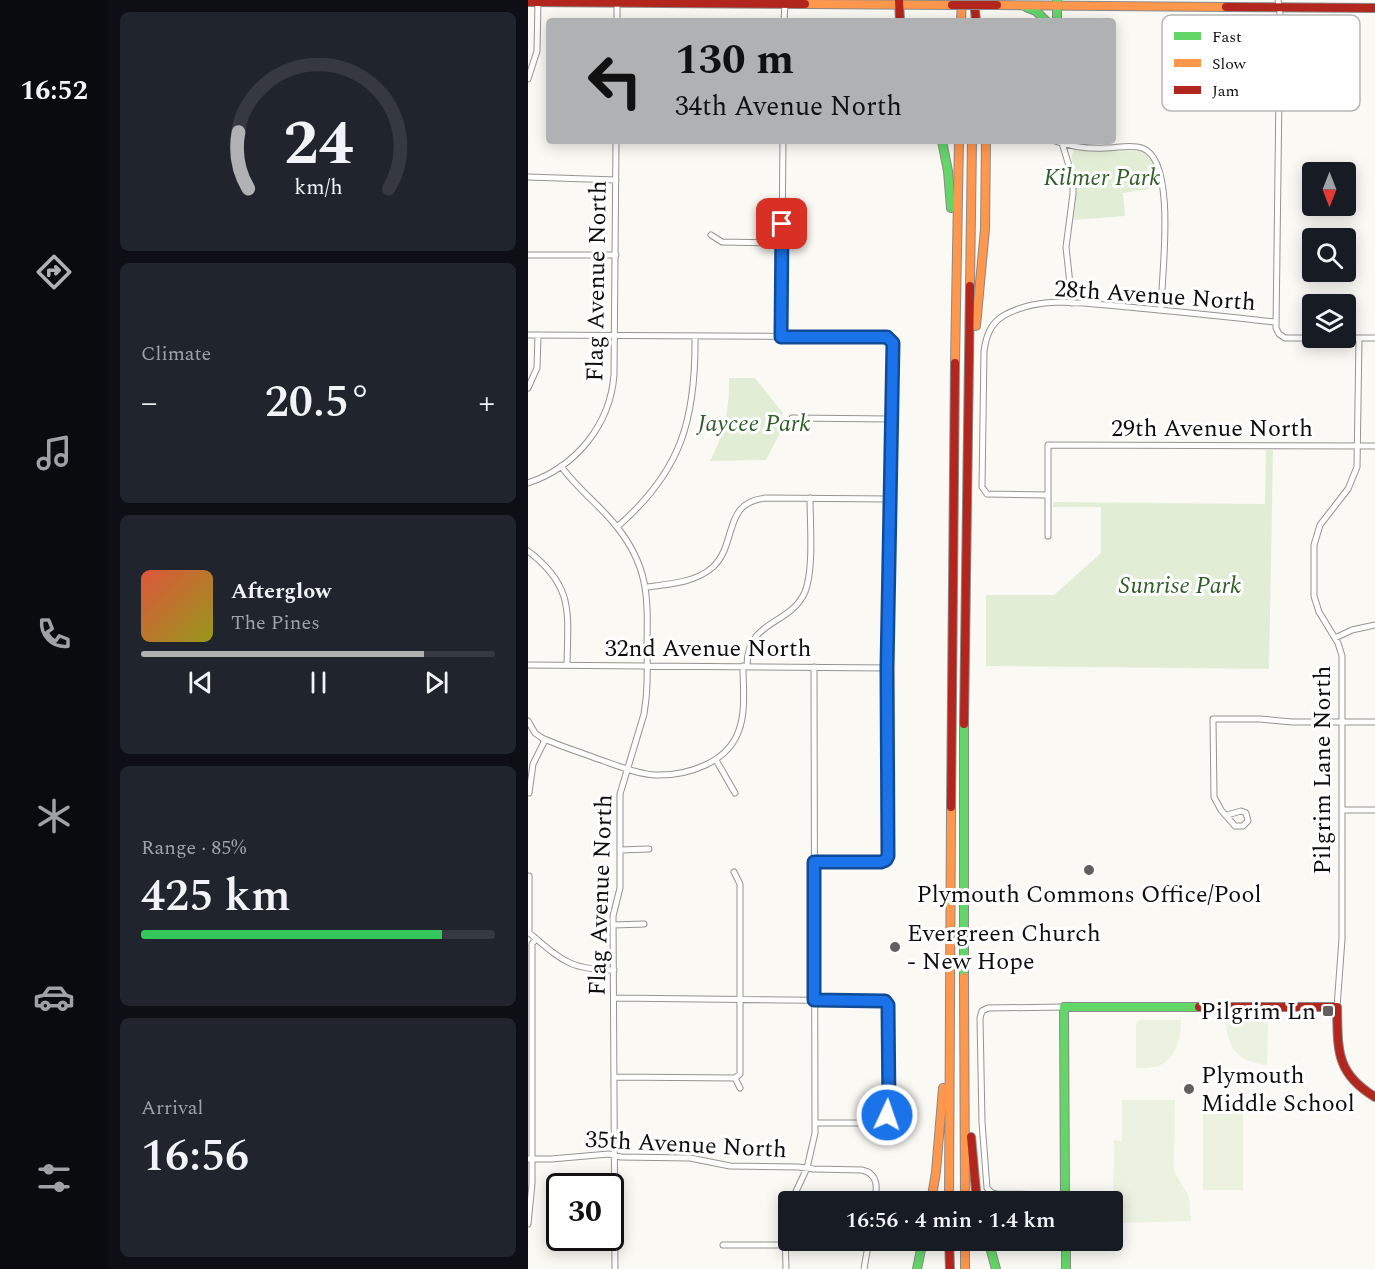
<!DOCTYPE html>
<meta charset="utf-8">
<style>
:root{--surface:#171b24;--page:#20242c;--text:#f1f3f6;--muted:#9ea1a6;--line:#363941;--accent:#b0b1b2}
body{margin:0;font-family:Spectral,serif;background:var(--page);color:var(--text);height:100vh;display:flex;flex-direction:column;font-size:22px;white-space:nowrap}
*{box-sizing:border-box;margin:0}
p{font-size:20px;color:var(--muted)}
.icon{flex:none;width:33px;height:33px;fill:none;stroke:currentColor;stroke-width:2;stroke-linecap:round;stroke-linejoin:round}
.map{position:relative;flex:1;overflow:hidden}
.details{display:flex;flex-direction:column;gap:12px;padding:12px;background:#0d0f14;width:420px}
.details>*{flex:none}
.hud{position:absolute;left:18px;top:18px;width:570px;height:126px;border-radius:6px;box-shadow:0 3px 15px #0003;background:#b0b1b2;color:#111;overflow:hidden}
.needle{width:39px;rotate:180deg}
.fabs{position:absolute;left:774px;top:162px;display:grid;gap:12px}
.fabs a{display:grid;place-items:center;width:54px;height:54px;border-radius:6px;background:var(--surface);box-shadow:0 3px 15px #0003;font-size:30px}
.speed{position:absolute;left:18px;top:1173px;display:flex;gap:12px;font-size:30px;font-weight:700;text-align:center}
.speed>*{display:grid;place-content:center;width:78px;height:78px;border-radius:50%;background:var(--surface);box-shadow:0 3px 15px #0003;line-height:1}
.speed .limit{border:3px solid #111;border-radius:9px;background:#fff;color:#111}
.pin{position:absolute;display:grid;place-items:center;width:51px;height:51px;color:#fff;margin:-26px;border-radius:12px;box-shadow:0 3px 9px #0006}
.me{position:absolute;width:66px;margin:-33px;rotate:3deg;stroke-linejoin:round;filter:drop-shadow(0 0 4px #0008)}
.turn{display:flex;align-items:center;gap:21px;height:126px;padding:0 30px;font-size:27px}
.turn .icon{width:78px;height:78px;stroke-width:2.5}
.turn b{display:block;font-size:42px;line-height:51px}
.big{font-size:45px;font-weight:600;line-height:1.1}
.details .widget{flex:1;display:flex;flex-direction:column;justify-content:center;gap:9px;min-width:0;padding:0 21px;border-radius:9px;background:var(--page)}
.details .dial{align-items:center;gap:0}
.dial svg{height:156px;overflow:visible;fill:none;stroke:var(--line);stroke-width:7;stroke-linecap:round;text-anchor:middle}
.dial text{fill:var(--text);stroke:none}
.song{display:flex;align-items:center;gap:18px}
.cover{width:72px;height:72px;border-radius:9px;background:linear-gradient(135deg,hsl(10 70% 55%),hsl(60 70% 35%))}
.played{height:6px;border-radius:3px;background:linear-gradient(90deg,var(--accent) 80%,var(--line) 80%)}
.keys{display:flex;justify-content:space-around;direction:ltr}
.heat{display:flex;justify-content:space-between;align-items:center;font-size:33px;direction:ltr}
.charge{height:9px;border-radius:4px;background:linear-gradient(90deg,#34c759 85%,var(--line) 0)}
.trip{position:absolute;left:250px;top:1191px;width:345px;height:60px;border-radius:6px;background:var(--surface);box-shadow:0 3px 15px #0003;font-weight:600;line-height:60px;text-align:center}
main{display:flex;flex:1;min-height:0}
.tabs{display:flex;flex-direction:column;width:108px;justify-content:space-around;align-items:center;background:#090b0e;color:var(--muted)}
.tabs .icon{width:42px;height:42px}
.tabs .selected{color:var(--accent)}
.tabs b{font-size:27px;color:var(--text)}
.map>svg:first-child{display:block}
.green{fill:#e2edd6}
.pitch{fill:#ecf2e0}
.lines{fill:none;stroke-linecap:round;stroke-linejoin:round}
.street-casing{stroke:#949492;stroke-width:7}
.fast-casing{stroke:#8b8a88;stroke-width:10}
.slow-casing{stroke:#8b8a88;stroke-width:10}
.jam-casing{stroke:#8b8a88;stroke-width:10}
.street{stroke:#fefefd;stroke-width:5}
.fast{stroke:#63d668;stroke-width:8}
.slow{stroke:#ff974d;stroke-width:8}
.jam{stroke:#b3261e;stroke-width:8}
.jam-bridge-casing{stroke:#8b8a88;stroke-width:10;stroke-linecap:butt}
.jam-bridge{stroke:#b3261e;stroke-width:8}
.route-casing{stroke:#114b97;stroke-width:15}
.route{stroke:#1a73e8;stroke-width:10}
.poi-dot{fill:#61605e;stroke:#fff;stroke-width:2}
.labels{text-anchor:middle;stroke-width:6;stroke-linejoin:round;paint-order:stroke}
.park-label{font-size:24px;font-style:italic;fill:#2e5d26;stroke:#fff}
.street-label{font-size:24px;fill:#0e0e0e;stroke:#fff}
.poi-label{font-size:24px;fill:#0e0e0e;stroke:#fff;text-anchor:start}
.key{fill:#fff;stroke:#b7b7b7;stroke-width:1.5}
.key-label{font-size:16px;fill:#0e0e0e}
</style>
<main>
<nav class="tabs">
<b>16:52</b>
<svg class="icon selected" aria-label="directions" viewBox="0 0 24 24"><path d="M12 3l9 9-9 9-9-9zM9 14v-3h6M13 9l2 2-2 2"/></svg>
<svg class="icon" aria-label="music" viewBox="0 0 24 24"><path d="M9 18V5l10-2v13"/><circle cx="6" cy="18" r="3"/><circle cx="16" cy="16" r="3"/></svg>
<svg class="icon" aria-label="phone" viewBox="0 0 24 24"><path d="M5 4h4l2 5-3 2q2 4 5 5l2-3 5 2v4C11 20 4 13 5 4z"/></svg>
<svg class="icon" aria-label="climate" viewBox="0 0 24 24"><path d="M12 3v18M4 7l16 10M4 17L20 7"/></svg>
<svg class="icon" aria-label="car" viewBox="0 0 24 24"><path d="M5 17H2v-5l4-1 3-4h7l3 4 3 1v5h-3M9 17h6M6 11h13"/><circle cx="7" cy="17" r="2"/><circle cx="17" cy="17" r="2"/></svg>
<svg class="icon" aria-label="filters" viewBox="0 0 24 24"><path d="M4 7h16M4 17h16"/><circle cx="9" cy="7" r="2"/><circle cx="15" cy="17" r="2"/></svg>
</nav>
<section class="details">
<div class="widget dial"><svg viewBox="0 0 100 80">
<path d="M14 69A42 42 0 1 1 86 69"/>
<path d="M14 69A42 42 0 0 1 9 40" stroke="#b0b1b2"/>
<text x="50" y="56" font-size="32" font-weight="700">24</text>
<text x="50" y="72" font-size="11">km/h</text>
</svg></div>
<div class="widget"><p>Climate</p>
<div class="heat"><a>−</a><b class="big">20.5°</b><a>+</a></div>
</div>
<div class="widget">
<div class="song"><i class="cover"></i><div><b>Afterglow</b><p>The Pines</p></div></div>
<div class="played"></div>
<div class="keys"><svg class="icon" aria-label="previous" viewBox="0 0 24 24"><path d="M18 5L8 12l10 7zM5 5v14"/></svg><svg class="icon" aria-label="pause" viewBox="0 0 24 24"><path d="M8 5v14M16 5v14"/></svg><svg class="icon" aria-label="next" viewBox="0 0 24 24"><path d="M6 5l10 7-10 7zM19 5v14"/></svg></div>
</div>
<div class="widget"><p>Range · 85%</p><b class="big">425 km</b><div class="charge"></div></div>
<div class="widget"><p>Arrival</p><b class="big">16:56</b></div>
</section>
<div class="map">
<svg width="847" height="1269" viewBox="0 0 847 1269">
<rect width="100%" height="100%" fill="#faf9f4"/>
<path class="green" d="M546 150 615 151 625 160 633 187 595 193 597 216 545 220C549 196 550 179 543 157Z
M201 378H227L255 413 253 420 256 426 238 460 182 461C196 435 202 407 201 378Z
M738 450H745L741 669 458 666V595H526L573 553V507H525V502L737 504Z"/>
<path class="pitch" d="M612 1020H653C653 1038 648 1062 627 1067 621 1068 614 1068 608 1068V1023Z
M736 1020 740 1023 739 1065C709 1061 701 1050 697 1021Z
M594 1100H647L646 1171 661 1197 663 1221 591 1223 585 1217 586 1140 594 1142Z
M675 1100H715V1190H675Z"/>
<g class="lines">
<g class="street-casing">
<path id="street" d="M750 0 752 13 748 328 751 334 757 338H847
M89 2V21
M256 21 257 3
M0 79 9 51 10 2
M527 141C544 147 560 149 577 148 589 148 603 144 614 148 650 160 633 279 633 310
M534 143 545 179V194L538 247 544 303
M0 177 88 180
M183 235 194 242 254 243
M0 255H88
M0 335 359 337 365 343 359 668 360 856 358 860 353 862H286
M253 337 255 141
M0 388 9 368 10 335
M264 418 363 419
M33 466C49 489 72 505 89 527 120 566 120 596 119 643 119 662 120 680 118 699L116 714 92 794V888L85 916 87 1269
M0 483C48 467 82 425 86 375L88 141
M520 495 459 494 454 487 456 351C458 337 462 324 475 316 514 293 567 305 610 308 656 312 701 317 747 322
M89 527C154 471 168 418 167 336
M520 536V445L847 446
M0 551C46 586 40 612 39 665
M118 587C141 584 167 583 185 567 210 543 194 502 238 498L362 499
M807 638 824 630 847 625
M0 665 359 668
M219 666C219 619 262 626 277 592 286 569 282 523 282 498
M0 721 7 733 14 738C32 746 51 752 70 759 88 765 108 774 127 775 159 776 200 763 211 730 218 711 215 687 215 666
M188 760 207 793
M1 793 5 764 17 740
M814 810H847
M699 815 713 811 718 813 720 821 715 826H707L693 810 686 797 685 719H732L764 722H847
M92 850 121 849
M206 872 212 884V1074L207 1078
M1 876V932
M85 925 116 924
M0 932C33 959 40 970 86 970
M86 998 357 1001 360 1005 361 1109 357 1118 345 1123H287
M536 1007 460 1008 454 1011 452 1018 454 1122 459 1188 464 1193 469 1194 537 1195
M809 1007 814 939V656L810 643 791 612 786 596V545L792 525 820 489 829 467 831 338
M86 1077 207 1078
M207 1078 212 1088
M0 1159H23L81 1154 93 1157 162 1158 202 1166 270 1167 286 1169 334 1170C351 1174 349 1188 347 1202
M263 1202 279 1168 287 1133 286 667
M0 1224 4 1184V944L8 939
M195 1245H258
M258 1269 257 1229 261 1206
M336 1269 341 1240"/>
</g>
<g class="fast-casing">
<path id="fast" d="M529 0V21
M498 7 508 11 518 21
M414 141 420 171 423 208
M436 724V977
M537 1202 536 1007H671
M460 1240 468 1269
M538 1240V1269
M389 1269 395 1240"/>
</g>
<g class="slow-casing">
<path id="slow" d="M277 4 424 5
M469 5 698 7
M433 21 434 0
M442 286 444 141
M448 326 457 229 458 141
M427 363 431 141
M436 977 437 1202
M403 1202 408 1172 415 1088
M421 1202 423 807
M437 1240V1269"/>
</g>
<g class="jam-casing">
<path id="jam" d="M371 0 372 21
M446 0 448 21
M0 2 277 4
M698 7 847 8
M436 724 442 286
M423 807 427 363
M671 1007H809C810 1049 807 1073 847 1097
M443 1137 449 1202
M421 1240 422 1269"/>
</g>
<use href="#street" class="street"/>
<use href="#fast" class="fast"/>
<use href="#slow" class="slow"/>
<use href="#jam" class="jam"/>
<g class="jam-bridge-casing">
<path id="jam-bridge" d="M424 5H469"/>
</g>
<use href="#jam-bridge" class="jam-bridge"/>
</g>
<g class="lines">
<g class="route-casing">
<path id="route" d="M254 224 253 337H359L365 343 359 668 360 856 358 860 353 862H286V1000L357 1001 360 1005 361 1109 359 1115"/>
</g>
<use href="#route" class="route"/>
</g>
<g class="poi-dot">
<circle cx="561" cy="870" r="6"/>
<circle cx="367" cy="947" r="6"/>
<rect x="794" y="1005" width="12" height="12" rx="3"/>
<circle cx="661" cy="1089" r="6"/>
</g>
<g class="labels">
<g class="park-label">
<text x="574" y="185">Kilmer Park</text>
<text x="226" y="431">Jaycee Park</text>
<text x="652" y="593">Sunrise Park</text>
</g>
<g class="street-label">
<text transform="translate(68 281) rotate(-89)" y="8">Flag Avenue North</text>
<text transform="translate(627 295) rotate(4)" y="8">28th Avenue North</text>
<text x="684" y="436">29th Avenue North</text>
<text x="180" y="656">32nd Avenue North</text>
<text transform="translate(794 770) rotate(-90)" y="8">Pilgrim Lane North</text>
<text transform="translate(72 895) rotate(-88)" y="8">Flag Avenue North</text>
<text transform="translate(158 1144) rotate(3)" y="8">35th Avenue North</text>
</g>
<g class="poi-label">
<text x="561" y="902" text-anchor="middle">Plymouth Commons Office/Pool</text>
<text x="379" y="941">Evergreen Church<tspan x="379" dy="28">- New Hope</tspan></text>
<text x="788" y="1019" text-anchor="end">Pilgrim Ln</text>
<text x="673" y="1083">Plymouth<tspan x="673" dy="28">Middle School</tspan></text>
</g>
</g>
<rect x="634" y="15" width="198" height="96" rx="9" class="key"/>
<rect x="646" y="32" width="27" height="8" fill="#63d668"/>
<rect x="646" y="59" width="27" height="8" fill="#ff974d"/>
<rect x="646" y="86" width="27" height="8" fill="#b3261e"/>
<g class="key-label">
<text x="684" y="42">Fast</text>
<text x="684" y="69">Slow</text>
<text x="684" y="96">Jam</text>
</g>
</svg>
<div class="fabs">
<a><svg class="needle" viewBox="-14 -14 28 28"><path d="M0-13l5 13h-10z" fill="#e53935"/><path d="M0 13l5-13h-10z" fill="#9ea1a6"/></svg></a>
<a><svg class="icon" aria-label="search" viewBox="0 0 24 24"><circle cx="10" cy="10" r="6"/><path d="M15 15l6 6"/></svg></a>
<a><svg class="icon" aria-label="layers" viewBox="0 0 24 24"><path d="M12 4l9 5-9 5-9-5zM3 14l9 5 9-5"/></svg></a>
</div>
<div class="speed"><div class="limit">30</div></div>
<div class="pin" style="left:254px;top:224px;background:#d93025"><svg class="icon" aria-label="arrive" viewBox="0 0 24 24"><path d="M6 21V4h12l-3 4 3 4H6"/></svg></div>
<svg class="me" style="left:359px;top:1115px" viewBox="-20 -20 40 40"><circle r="17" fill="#1a73e8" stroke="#fff" stroke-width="3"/><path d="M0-11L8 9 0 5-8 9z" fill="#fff"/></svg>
<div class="trip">16:56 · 4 min · 1.4 km</div>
<div class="hud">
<div class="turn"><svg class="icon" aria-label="left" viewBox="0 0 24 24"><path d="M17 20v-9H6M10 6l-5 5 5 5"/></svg><div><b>130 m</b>34th Avenue North</div></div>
</div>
</div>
</main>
